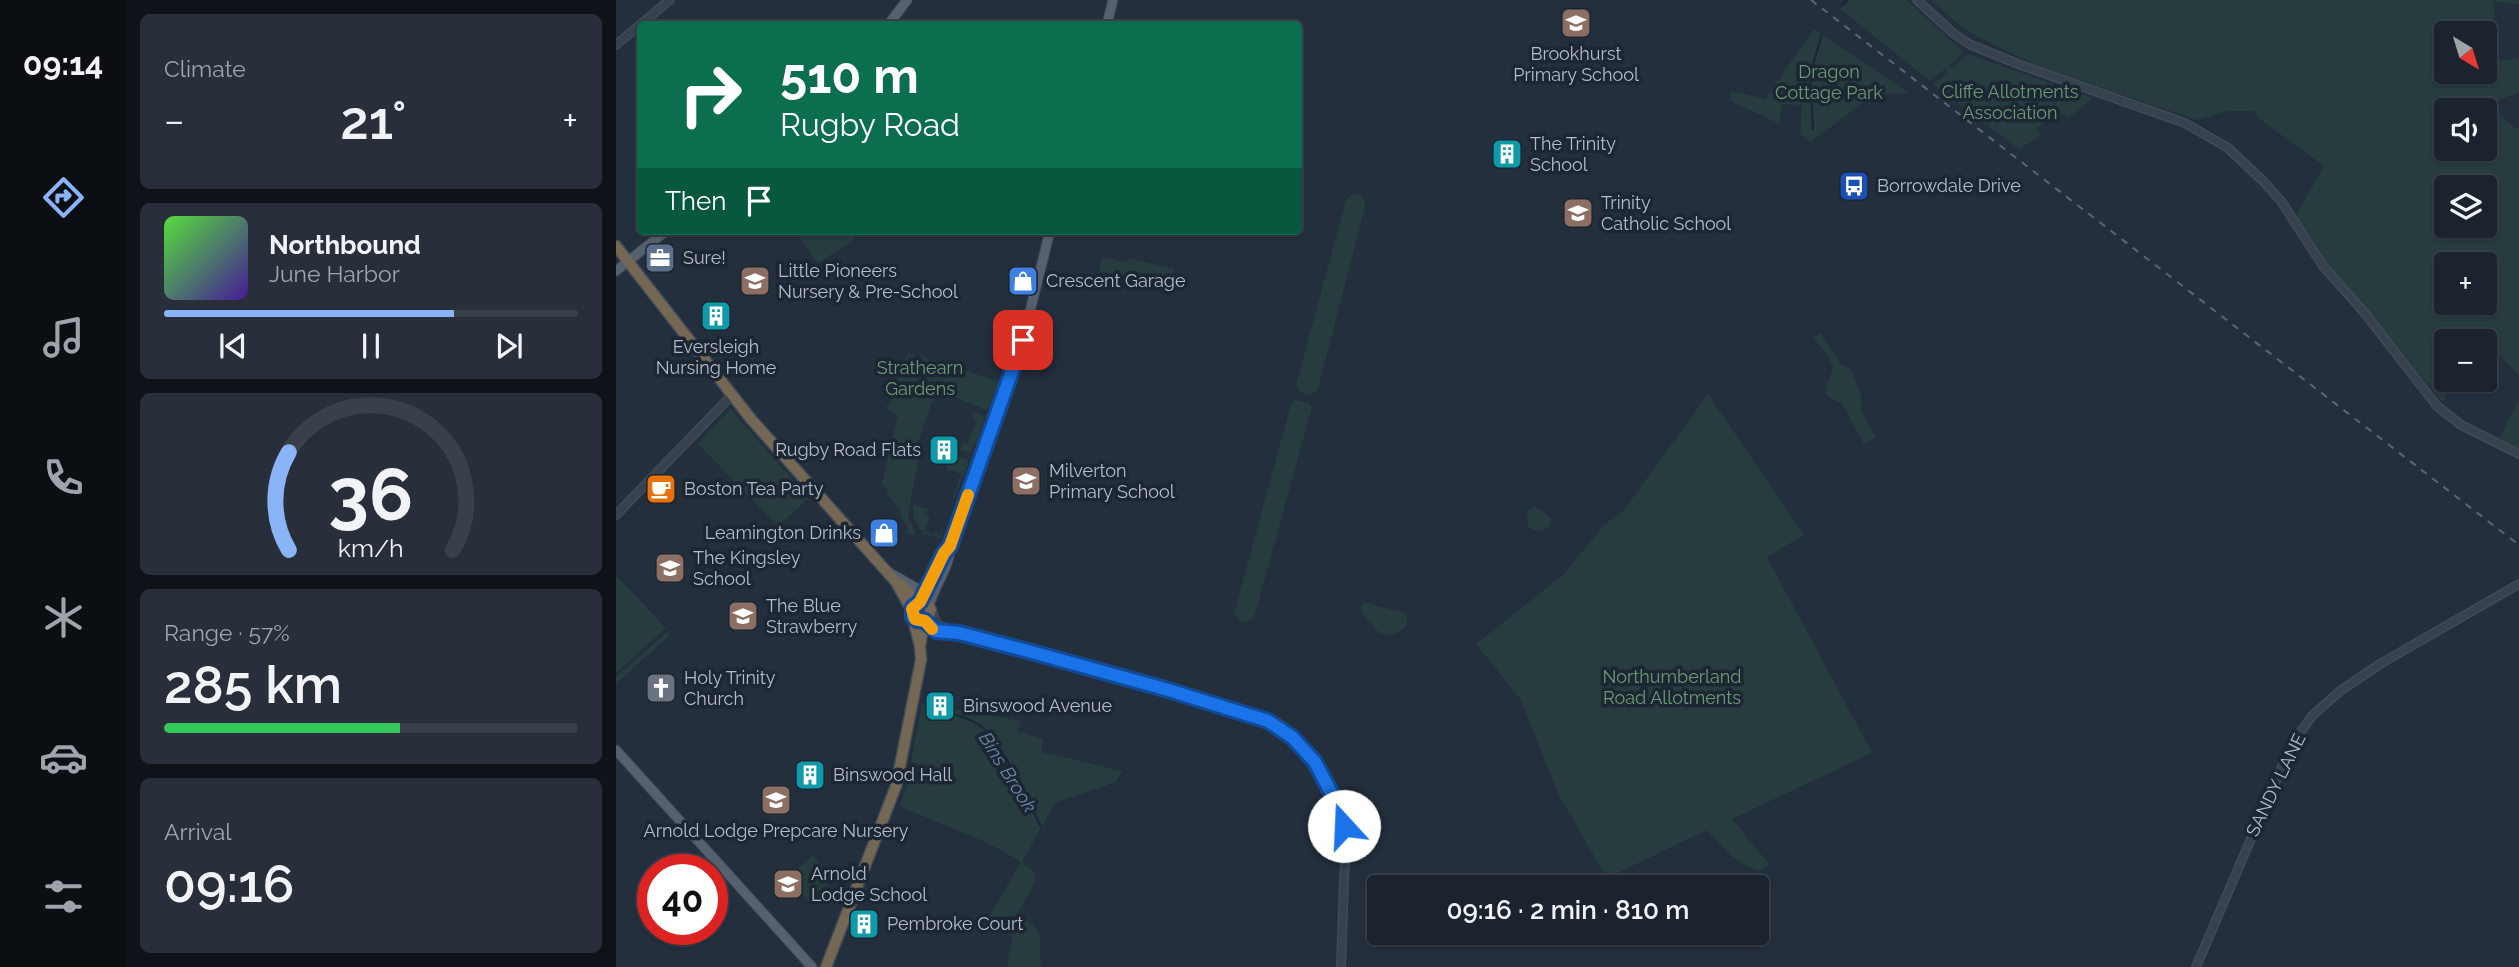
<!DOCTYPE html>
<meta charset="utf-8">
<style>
:root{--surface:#1b232e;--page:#282f3a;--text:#f1f3f6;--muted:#a0a4aa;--line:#39404a;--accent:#8ab4f8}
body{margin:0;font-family:Raleway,sans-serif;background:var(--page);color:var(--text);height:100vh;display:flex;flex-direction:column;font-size:26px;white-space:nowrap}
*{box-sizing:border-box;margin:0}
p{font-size:23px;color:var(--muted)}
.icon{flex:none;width:38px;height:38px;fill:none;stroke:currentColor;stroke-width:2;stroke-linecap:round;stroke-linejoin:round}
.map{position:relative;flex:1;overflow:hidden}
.sheet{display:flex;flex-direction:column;gap:14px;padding:14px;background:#0f1319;width:490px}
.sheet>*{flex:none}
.guide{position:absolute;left:21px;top:21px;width:665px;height:214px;border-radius:7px;box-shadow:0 2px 5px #0004,0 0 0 2px var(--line);background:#0b6e4f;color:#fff;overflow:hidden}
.needle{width:46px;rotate:142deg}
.buttons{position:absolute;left:1818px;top:21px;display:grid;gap:14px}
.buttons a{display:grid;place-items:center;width:63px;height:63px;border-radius:7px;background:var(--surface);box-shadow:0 2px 5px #0004,0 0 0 2px var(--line);font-size:35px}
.speed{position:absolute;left:21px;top:854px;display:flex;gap:14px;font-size:35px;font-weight:700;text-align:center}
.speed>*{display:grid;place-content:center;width:91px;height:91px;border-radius:50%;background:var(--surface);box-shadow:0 2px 5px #0004,0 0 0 2px var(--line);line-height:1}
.speed .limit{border:10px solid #d22;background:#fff;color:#111}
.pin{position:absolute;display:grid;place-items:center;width:60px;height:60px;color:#fff;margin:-30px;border-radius:14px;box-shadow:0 4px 10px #0006}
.me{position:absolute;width:77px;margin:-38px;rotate:340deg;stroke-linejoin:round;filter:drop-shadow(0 0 5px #0008)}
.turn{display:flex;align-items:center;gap:24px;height:147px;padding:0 28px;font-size:32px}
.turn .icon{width:91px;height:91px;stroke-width:2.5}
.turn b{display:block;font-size:49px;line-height:60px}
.then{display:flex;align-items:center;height:66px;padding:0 28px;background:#0003;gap:14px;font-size:26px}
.big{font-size:52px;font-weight:600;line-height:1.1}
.sheet .card{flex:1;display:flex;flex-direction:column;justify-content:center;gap:10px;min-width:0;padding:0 24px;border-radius:10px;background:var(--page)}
.sheet .dial{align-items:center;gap:0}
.dial svg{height:182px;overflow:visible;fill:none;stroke:var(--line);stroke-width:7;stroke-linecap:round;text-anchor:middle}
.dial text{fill:var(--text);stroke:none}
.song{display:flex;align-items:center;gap:21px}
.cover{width:84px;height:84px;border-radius:10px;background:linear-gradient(135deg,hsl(110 70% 55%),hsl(260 70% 35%))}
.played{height:7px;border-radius:4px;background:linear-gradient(90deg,var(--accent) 70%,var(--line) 70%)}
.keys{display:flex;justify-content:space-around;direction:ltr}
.heat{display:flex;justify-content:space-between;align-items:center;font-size:38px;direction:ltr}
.charge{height:10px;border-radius:5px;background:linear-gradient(90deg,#34c759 57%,var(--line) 0)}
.trip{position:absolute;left:751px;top:875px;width:402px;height:70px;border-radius:7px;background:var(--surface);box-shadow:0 2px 5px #0004,0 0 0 2px var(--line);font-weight:600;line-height:70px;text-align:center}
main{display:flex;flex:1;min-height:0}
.dock{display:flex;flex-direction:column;width:126px;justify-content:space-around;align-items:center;background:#0b0e12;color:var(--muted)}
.dock .icon{width:49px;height:49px}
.dock .current{color:var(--accent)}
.dock b{font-size:32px;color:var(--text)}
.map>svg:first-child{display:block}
.green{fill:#263c3f;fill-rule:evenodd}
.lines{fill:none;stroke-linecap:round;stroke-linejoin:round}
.stream{stroke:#17263c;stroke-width:2}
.minor-casing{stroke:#414a57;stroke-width:10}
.major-casing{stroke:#414a57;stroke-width:11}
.highway-casing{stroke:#434c59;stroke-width:13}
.minor{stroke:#38414e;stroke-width:7}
.major{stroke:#56606e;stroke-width:9}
.highway{stroke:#746855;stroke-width:10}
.rail{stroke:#5a6575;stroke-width:2;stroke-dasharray:7 7;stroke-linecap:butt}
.route-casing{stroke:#114b97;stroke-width:18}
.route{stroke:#1a73e8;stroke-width:12}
.slow{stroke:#f59e0b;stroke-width:12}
.labels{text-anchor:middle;stroke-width:7;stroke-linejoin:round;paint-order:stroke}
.poi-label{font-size:18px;fill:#b4bcc9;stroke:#1d2633;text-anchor:start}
.park-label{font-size:18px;fill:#6b9a76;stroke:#1d2633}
.street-label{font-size:18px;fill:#b4bcc9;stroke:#1d2633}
.water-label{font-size:19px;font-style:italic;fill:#6d86a8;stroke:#1d2633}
</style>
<main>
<nav class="dock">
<b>09:14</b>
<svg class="icon current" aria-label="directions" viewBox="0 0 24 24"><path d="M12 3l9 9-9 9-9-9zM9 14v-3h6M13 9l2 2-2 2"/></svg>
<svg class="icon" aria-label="music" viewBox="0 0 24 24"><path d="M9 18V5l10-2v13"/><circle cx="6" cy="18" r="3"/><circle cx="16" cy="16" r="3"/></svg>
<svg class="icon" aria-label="phone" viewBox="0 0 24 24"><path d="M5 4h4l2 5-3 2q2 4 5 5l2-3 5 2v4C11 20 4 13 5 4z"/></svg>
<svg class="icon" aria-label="climate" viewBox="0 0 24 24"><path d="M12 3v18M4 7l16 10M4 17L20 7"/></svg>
<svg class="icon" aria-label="car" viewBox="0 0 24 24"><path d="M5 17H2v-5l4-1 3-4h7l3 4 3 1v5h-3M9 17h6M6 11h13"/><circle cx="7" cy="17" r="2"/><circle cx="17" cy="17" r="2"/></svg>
<svg class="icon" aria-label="filters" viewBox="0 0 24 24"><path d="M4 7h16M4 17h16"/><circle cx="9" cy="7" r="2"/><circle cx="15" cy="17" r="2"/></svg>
</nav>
<section class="sheet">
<div class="card"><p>Climate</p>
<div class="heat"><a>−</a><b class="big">21°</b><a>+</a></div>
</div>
<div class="card">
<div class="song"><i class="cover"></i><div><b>Northbound</b><p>June Harbor</p></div></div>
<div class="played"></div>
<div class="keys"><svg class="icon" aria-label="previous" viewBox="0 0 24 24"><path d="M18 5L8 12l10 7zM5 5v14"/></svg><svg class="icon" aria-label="pause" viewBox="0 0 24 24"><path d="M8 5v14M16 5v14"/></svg><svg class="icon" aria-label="next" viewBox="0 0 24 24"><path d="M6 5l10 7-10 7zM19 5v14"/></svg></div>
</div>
<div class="card dial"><svg viewBox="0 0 100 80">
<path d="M14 69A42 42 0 1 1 86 69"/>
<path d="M14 69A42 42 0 0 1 14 26" stroke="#8ab4f8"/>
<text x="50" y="56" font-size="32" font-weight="700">36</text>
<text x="50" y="72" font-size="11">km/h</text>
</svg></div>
<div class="card"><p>Range · 57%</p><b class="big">285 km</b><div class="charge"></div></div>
<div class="card"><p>Arrival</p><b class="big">09:16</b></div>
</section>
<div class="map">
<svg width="1903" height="967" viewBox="0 0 1903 967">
<rect width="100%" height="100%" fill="#242f3e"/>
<path class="green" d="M1234 0H1290L1348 52 1333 65 1335 69 1352 54 1477 98 1453 118 1444 113 1421 127 1424 136 1403 149 1317 84 1332 72 1330 68 1314 81 1224 9Z
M1315 0H1903V5L1878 1 1879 61 1903 59V93L1867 105 1879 111 1899 128 1903 129V375L1869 341H1830V380H1841L1826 402 1735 290 1706 259 1680 216 1708 166 1641 117 1639 111H1612L1581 120 1430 69 1390 51 1348 29ZM1830 33H1869V72H1830ZM1830 110H1869V149H1830ZM1830 187H1869V226H1830ZM1830 264H1869V303H1830Z
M1198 29 1292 92V93L1258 94 1195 142 1184 134 1186 105 1165 104 1164 124 1114 101 1116 91 1149 99Z
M744 194 748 200 749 207 702 389 695 395 684 392 680 385 730 200 735 195Z
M178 231H234L239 239 202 263Z
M486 257 511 263 513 258 558 269 553 288 483 271Z
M1204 333 1224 363 1236 370 1245 397V411L1260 437 1248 444 1226 403C1200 395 1212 386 1217 368L1212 356 1197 338Z
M292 353 299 357 304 356 387 383 382 395 380 394 371 410 341 398 338 393 329 389 327 392 321 390 307 426 310 429H307L296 457 302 461 292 516 300 535 288 532 293 529 283 514 285 511 270 492 272 490 266 484 282 415 269 408 274 403Z
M1092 394 1188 535 1151 557 1256 753 1116 819 1153 864 1145 871C1121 866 1107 847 1091 830L991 878 943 796 905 700 860 644 948 574 988 525 1008 510Z
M1903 399V449L1882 440Z
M680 400 693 403 696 407 638 618 626 623 618 614 675 404Z
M114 409 193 498 162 526 82 444Z
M357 412 369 416 360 444H358L354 453 344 450 346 445 352 443 360 422 355 416Z
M336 454 352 460V465L338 499 337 497 345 474 330 469Z
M298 505 312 509 310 514 314 519 308 531 317 534 319 531 324 536 328 524 325 538 307 534 297 517Z
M918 507 924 509 934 517 935 524C930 532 919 532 912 527L911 511Z
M0 575 50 628 0 673Z
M750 603 788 613 791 618 790 627 777 635 763 633 747 614 745 606Z
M52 631 53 636 0 684V677Z
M306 703 406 721 401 731 427 739 425 752 506 771 500 782 439 803 406 862 420 874 417 886 402 913C407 918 417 924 421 930 427 940 423 956 425 967H393L391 962 397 937 373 917 405 862 374 844 283 806 290 789Z
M197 855 217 879 192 901 171 879Z"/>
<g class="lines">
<path class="stream" d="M1226 5 1231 0
M1197 129 1194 75 1206 34
M314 709C332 713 351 716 366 727 385 740 414 805 425 827"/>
<g class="minor-casing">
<path id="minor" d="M1301 0 1337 33 1353 44 1402 64 1569 123 1612 148 1647 181 1665 201 1707 266 1747 311 1821 406 1845 425 1903 454
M25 24 54 0
M0 45 24 25
M0 515 116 395
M315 611 322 625 343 633 629 712C680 731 722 776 729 831 731 847 729 864 728 880 727 909 726 938 725 967
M308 621 318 630 331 632
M1580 967 1668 762 1681 737 1696 716 1724 691 1764 664 1903 584"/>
</g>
<g class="major-casing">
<path id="major" d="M273 24 291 0
M491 24 497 0
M0 271 50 231
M272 572 302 589 309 588
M304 602 328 553 334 546
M313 606C318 586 335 565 334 546L402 359 434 231
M0 750 196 967"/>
</g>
<g class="highway-casing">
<path id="highway" d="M0 246 135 419 280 582 294 607 304 646
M210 967 280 786 305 660 304 646 308 621 313 616 315 610 311 604 304 602 285 585"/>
</g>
<use href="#minor" class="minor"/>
<use href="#major" class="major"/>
<use href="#highway" class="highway"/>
<path class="rail" d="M1195 0 1903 545"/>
</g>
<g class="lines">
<g class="route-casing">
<path id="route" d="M407 340 334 546 328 553 304 602 297 607V617L301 620 309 621 320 631 343 633 412 651 549 689 652 721 676 737 699 762 720 802 728 826"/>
</g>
<use href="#route" class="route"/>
<path class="slow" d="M316 629 309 621 299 619 296 609 304 602 328 553 334 546 352 495"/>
</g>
<defs>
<g id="school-square" transform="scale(1.575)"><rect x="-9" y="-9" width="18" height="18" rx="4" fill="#8d6e63" stroke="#1d2633"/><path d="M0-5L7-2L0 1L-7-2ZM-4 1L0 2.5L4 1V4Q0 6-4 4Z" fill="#fff"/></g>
<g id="building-square" transform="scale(1.575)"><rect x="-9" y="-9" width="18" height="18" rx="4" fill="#0f9aa8" stroke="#1d2633"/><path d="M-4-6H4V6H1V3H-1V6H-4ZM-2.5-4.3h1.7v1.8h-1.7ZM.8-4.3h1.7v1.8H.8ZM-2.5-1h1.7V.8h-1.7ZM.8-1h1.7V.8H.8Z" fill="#fff"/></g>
<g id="bus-square" transform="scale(1.575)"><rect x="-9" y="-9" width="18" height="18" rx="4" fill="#1a4fb4" stroke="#1d2633"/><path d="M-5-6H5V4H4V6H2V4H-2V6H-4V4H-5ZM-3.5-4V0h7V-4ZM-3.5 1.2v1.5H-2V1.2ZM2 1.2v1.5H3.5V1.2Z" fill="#fff"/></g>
<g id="office-square" transform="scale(1.575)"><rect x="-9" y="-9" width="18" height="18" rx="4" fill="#5c6f8a" stroke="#1d2633"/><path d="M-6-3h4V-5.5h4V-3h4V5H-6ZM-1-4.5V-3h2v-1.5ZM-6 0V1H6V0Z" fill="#fff"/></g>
<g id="shop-square" transform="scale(1.575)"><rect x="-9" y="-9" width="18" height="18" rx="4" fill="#3f7fe0" stroke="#1d2633"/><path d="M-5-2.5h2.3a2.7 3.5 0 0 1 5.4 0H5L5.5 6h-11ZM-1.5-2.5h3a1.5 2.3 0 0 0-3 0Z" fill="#fff"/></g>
<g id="cafe-square" transform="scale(1.575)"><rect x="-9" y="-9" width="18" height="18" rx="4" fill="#e8710a" stroke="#1d2633"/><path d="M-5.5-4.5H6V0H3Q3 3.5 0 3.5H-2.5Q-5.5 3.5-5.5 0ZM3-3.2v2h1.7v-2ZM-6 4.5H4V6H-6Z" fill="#fff"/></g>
<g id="church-square" transform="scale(1.575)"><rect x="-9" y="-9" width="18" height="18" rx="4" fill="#6b7280" stroke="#1d2633"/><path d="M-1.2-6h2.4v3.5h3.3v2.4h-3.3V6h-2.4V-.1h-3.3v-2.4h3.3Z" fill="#fff"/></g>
</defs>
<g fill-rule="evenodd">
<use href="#school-square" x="960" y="23"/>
<use href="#building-square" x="891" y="154"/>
<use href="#bus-square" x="1238" y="186"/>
<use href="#school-square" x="962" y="213"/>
<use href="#office-square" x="44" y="258"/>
<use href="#school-square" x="139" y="281"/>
<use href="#shop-square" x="407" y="281"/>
<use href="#building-square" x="100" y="316"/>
<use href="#building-square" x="328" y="450"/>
<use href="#school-square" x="410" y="481"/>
<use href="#cafe-square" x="45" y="489"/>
<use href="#shop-square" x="268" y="533"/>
<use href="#school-square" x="54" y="568"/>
<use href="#school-square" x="127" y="616"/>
<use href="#church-square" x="45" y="688"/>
<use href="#building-square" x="324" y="706"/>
<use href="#building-square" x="194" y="775"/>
<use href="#school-square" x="160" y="800"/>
<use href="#school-square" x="172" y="884"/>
<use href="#building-square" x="248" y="924"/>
</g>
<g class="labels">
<g class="poi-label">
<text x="960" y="60" text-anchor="middle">Brookhurst<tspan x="960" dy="21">Primary School</tspan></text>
<text x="914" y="150">The Trinity<tspan x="914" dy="21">School</tspan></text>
<text x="1261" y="192">Borrowdale Drive</text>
<text x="985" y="209">Trinity<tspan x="985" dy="21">Catholic School</tspan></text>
<text x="67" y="264">Sure!</text>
<text x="162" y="277">Little Pioneers<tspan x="162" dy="21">Nursery &amp; Pre-School</tspan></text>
<text x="430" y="287">Crescent Garage</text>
<text x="100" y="353" text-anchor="middle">Eversleigh<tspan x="100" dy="21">Nursing Home</tspan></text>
<text x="305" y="456" text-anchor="end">Rugby Road Flats</text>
<text x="433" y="477">Milverton<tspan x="433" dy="21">Primary School</tspan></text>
<text x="68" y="495">Boston Tea Party</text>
<text x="245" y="539" text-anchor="end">Leamington Drinks</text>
<text x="77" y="564">The Kingsley<tspan x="77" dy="21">School</tspan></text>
<text x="150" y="612">The Blue<tspan x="150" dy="21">Strawberry</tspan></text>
<text x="68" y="684">Holy Trinity<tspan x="68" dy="21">Church</tspan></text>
<text x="347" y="712">Binswood Avenue</text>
<text x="217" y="781">Binswood Hall</text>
<text x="160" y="837" text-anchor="middle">Arnold Lodge Prepcare Nursery</text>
<text x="195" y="880">Arnold<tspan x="195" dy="21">Lodge School</tspan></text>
<text x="271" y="930">Pembroke Court</text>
</g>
<g class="park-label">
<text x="1213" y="78">Dragon<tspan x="1213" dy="21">Cottage Park</tspan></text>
<text x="1394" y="98">Cliffe Allotments<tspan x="1394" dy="21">Association</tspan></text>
<text x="304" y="374">Strathearn<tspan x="304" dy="21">Gardens</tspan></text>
<text x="1056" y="683">Northumberland<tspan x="1056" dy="21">Road Allotments</tspan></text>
</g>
<g class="street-label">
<text transform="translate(1660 785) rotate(-64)" y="6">SANDY LANE</text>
</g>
<g class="water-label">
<text transform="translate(392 772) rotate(58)" y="7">Bins Brook</text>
</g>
</g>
</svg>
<div class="buttons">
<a><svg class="needle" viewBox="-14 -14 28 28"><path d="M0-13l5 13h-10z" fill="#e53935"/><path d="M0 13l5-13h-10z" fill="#a0a4aa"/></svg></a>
<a><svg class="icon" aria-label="sound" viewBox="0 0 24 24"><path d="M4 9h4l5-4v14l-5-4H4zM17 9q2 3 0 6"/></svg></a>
<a><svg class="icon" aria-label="layers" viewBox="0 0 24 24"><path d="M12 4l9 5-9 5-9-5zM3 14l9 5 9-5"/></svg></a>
<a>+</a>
<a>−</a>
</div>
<div class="speed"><div class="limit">40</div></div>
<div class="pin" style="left:407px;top:340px;background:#d93025"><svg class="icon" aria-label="arrive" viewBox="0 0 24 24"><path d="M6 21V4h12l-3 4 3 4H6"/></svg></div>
<svg class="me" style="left:728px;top:826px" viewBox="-20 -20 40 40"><circle r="19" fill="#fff"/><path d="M0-13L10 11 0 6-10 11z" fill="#1a73e8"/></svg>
<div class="trip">09:16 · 2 min · 810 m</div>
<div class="guide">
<div class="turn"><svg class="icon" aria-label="right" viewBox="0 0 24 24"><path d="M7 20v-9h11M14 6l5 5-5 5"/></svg><div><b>510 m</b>Rugby Road</div></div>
<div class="then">Then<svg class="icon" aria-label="arrive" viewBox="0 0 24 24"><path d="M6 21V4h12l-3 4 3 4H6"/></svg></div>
</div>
</div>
</main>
